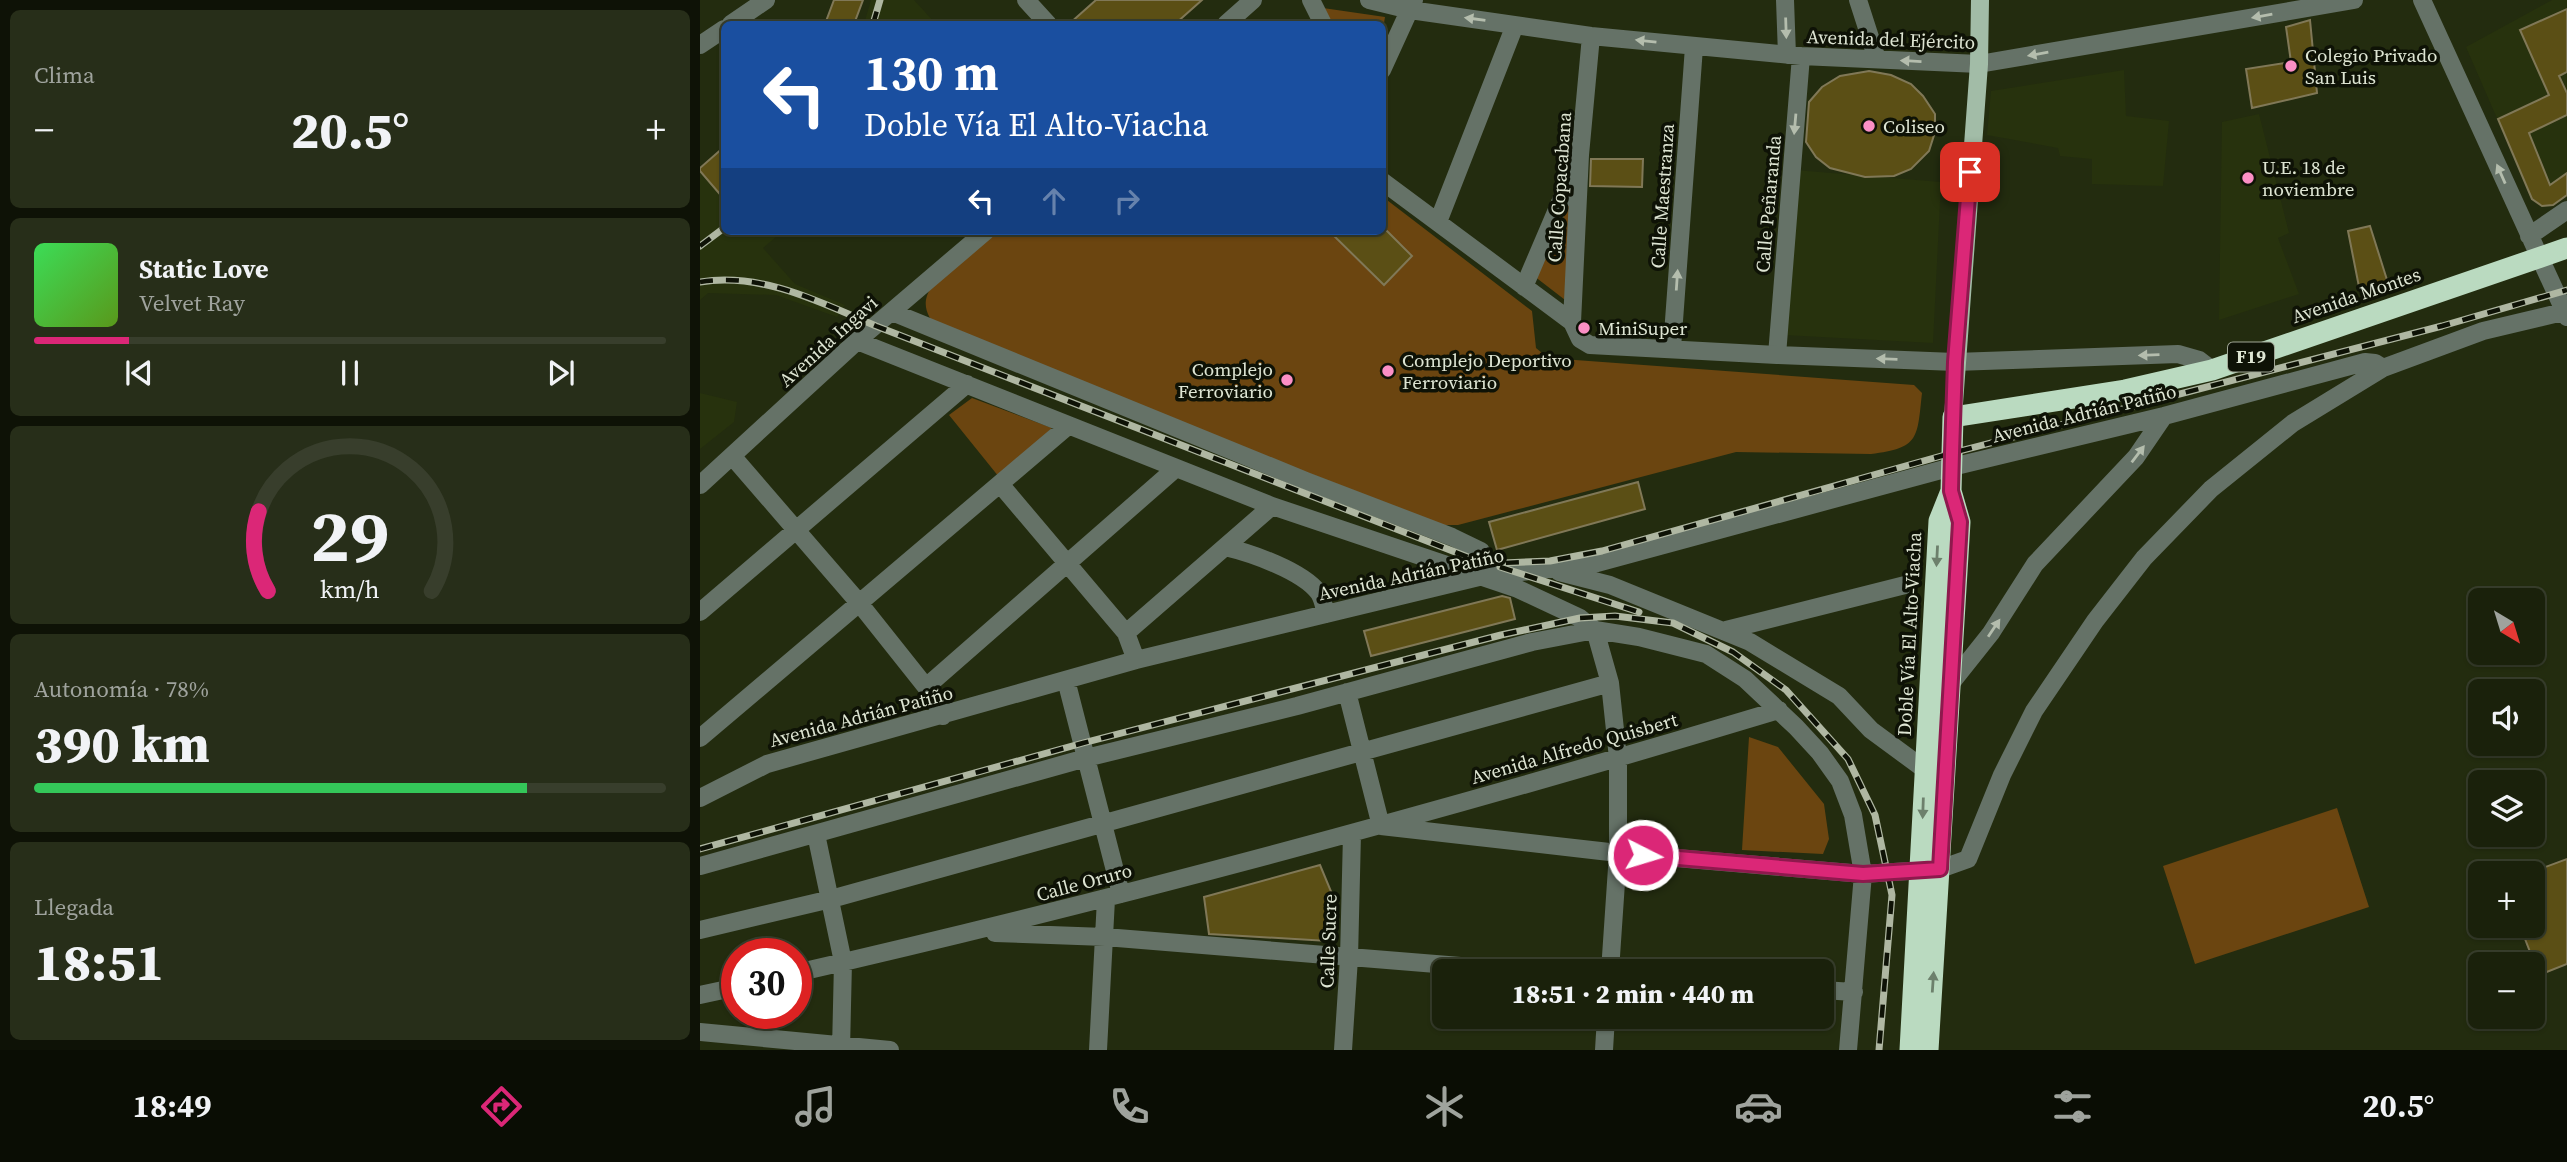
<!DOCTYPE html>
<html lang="es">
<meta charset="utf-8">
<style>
:root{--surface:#1a210b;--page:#272e19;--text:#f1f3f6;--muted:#9fa39d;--line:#383e2c;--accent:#db2777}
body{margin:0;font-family:"Source Serif 4",serif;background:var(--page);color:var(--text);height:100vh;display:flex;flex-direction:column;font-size:26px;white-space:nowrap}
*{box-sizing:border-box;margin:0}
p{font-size:23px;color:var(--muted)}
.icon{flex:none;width:38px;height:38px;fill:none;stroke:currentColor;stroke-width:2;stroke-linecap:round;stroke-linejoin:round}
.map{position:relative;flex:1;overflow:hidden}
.sheet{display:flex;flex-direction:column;gap:10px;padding:10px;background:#0e1206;width:700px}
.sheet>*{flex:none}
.top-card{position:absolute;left:21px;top:21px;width:665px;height:214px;border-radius:10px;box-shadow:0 2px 5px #0004,0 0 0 2px var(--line);background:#1a4fa0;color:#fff;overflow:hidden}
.needle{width:46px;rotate:142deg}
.fabs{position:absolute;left:1768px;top:588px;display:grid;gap:14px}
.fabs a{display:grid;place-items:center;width:77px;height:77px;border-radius:10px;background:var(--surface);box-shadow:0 2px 5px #0004,0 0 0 2px var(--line);font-size:35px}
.speed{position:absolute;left:21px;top:938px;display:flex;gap:14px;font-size:35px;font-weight:700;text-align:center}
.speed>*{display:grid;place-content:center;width:91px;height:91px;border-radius:50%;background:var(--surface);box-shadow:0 2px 5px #0004,0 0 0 2px var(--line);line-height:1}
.speed .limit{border:10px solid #d22;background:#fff;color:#111}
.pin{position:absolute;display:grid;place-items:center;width:60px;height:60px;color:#fff;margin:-30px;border-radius:14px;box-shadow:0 4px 10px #0006}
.me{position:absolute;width:77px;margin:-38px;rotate:95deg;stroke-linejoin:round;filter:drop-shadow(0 0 5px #0008)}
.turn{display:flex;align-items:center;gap:24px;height:147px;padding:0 28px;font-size:32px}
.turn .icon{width:91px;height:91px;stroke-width:2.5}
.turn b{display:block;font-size:49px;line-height:60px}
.lanes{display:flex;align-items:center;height:66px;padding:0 28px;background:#0003;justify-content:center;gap:35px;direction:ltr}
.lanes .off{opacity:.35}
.big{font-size:52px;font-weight:800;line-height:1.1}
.sheet .card{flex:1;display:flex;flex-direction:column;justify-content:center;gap:10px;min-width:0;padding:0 24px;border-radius:10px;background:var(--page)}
.sheet .dial{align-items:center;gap:0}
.dial svg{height:182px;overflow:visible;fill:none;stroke:var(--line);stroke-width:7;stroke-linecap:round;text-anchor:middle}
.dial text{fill:var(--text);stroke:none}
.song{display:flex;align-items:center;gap:21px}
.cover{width:84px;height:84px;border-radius:10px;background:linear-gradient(135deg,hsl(130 70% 55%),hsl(90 70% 35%))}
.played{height:7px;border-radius:4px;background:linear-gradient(90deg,var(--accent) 15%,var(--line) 15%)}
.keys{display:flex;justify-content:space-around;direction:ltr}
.heat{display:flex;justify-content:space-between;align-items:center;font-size:38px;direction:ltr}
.charge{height:10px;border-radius:5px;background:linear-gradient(90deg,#34c759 78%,var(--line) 0)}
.trip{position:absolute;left:732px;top:959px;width:402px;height:70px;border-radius:10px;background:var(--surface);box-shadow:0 2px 5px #0004,0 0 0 2px var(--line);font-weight:800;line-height:70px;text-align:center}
.menu{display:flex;height:112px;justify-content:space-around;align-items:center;background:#0a0d04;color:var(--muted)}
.menu .icon{width:49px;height:49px}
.menu .active{color:var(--accent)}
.menu b{font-size:32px;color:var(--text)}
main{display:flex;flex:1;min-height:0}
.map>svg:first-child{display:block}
.built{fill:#27320d}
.green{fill:#6b4510}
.building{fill:#5b4f15;stroke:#807857;stroke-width:2}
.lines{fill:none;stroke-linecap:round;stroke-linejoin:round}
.minor{stroke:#657267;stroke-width:18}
.major{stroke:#a2bca7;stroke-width:18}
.highway{stroke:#badac0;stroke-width:21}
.rail-casing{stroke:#afb7a2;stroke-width:7}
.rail{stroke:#0e1206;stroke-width:4.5;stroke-dasharray:13;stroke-linecap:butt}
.oneway{fill:#b4bdad}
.oneway2{fill:#6d806c}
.route-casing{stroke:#8e194d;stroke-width:18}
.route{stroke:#db2777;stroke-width:12}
.poi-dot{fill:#fb8fc5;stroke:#0e1206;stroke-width:2.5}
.labels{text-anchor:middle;stroke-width:7;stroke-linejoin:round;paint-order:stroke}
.shield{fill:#0e1206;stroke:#a0a696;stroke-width:2}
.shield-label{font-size:18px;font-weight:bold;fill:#dee5d3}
.street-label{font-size:19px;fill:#dee5d3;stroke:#0e1206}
.poi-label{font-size:19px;fill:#dee5d3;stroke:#0e1206;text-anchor:start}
</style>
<main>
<section class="sheet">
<div class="card"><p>Clima</p>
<div class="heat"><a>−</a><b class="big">20.5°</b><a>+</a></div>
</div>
<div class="card">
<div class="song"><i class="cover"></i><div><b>Static Love</b><p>Velvet Ray</p></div></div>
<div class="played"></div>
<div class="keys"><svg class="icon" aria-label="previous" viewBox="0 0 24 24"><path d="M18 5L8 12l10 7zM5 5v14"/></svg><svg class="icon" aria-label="pause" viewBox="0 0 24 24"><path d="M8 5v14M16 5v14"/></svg><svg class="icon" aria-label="next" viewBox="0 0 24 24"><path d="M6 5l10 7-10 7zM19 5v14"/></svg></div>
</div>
<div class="card dial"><svg viewBox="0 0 100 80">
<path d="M14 69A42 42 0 1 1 86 69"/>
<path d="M14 69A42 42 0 0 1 10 34" stroke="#db2777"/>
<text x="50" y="56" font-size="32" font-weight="700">29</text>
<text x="50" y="72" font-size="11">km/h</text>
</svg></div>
<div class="card"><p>Autonomía · 78%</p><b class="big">390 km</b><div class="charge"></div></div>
<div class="card"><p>Llegada</p><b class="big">18:51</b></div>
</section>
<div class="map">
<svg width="1867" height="1050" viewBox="0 0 1867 1050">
<rect width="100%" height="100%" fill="#232c0f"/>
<path class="built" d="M171 0H214L236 24H164Z
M1852 0H1867V196L1853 205 1842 206 1832 199 1766 47Z
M1424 70 1426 116 1469 121 1463 186 1392 184V159L1360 156 1358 148 1287 135 1291 91Z
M1559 114 1589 233 1578 238 1599 294 1519 320 1522 122Z
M24 147V231H83L63 248 95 284 145 305 137 317 76 295 8 293 0 300V168Z
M1095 170 1241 182 1233 343 1084 335Z
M0 393 37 402 34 422 0 449Z"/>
<path class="green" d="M623 8 685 17 683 29 682 24H632Z
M873 179 869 303 834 276Z
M683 197 832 311 836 348 848 358 1214 385 1222 393C1217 438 1220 448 1171 454L1036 452 758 525H743L238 330C227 315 220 304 232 286L297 231H682Z
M272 398 352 428 299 477 249 415Z
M1049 737 1078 747 1124 804 1129 839 1123 854 1042 850Z
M1637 808 1669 907 1495 964 1463 866Z"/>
<path class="building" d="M134 0H163L154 24H125Z
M396 0H502L475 24H369Z
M1867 9V72L1859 76 1867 93V115L1829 133 1850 185 1867 173V195L1853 205 1842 206 1832 199 1798 119 1849 95 1820 30Z
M1610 20 1617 93 1552 108 1546 69 1591 62 1586 27Z
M1169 71 1191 75 1211 84 1223 96 1235 114V132L1229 151 1211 169 1194 176 1165 177 1130 168 1116 157 1106 142 1109 102 1122 87 1140 76Z
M24 147V199L0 171V168Z
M891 159H943L942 187 890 186Z
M1670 226 1688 283 1660 292 1648 231Z
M629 231H687L712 256 684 285Z
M938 482 945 509 797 550 789 522Z
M802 596 810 598 815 619 671 656 664 631Z
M1867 859V964L1839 975 1820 926H1832V872Z
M620 865 635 901 628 941 509 934 504 897Z"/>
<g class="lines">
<path class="minor" d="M326 0 348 24
M611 0 623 24
M669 0 710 10 891 36 1101 56 1279 64 1654 0
M1085 0 1087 55
M1158 0 1177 59
M1722 0 1867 317
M31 24 66 0
M526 24 553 0
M891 36 880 155 872 322 880 339 890 345 1077 355 1255 362 1478 354 1499 360 1512 370
M0 45 24 29
M682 70 714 0
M682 181 872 322
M738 222 815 25
M1829 236 1867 210
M824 287 876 165
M192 312 606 481 752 537 781 551
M157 341 572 506 818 589 880 618 895 630 910 683 918 758V853L910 971
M972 348 994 47
M1077 355 1101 56
M33 457 160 604 226 687 243 716
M300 484 426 633 436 660
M0 485 157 341 286 231
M525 547C551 553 603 571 619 593 623 599 624 607 626 614
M859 572 910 585 1050 642 1139 696 1171 730 1224 769
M0 612 267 384
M1026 630 1209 584
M426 633 572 506
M366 680 421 894
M1252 682 1291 633 1335 564 1436 457 1464 416
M226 687 475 469
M647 692 681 826
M0 738 368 426
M0 798 67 764 436 660 779 577 897 563 1252 467 1464 416 1665 362 1675 363 1683 368
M681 826 918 853 1163 874 1240 869 1268 859 1302 775 1334 711 1395 621 1444 558 1511 489 1593 423 1683 368 1783 331 1867 311
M116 834 143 962 141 1050
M0 866 386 758 597 706 832 642 895 630 939 637 1006 654 1045 679 1096 727 1120 753 1140 781 1153 815 1163 874 1148 1050
M0 930 131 899 910 683
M295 933 405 937 822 971
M96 973C427 897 754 808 1079 710
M1122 990 1154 992
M0 995 37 987
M0 1032 190 1050
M398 1050 406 899
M643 1050 649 958 652 834
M904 1050 906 1017"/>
<path class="major" d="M1253 417 1279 64 1280 0"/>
<path class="highway" d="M1210 1050 1239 521 1251 491
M1228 1050 1260 522 1251 491 1253 417 1425 390 1512 370 1867 248"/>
<g class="rail-casing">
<path id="rail" d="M173 24 180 0
M0 246 24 228
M0 282C62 272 120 302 176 326L768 557 803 563 850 561 902 551 1252 453 1742 326 1867 290
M800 567 939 612
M0 849 383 743 801 635 880 618 915 616 973 623 1033 652 1086 690 1148 759 1175 815 1192 895 1179 1050"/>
</g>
<use href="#rail" class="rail"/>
</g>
<defs><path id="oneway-solid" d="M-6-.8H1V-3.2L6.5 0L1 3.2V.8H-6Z" transform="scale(1.75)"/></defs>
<g class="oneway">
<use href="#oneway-solid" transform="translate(1562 16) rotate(170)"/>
<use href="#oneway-solid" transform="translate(775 19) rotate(-172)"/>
<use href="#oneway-solid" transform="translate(1086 28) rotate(88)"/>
<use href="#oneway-solid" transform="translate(946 41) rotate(-174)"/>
<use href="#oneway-solid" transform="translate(1338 54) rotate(170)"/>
<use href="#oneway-solid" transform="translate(1211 61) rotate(-177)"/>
<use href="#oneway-solid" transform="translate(1095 124) rotate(95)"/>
<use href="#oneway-solid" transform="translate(1801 174) rotate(-114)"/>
<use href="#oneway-solid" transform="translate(977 280) rotate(-86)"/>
<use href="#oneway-solid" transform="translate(1449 355) rotate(178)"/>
<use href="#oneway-solid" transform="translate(1187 359) rotate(-178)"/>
<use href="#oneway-solid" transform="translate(1438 454) rotate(-53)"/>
<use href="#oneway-solid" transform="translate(1294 628) rotate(-56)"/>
</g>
<g class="oneway2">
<use href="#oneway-solid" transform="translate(1237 556) rotate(93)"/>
<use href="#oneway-solid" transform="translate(1223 808) rotate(92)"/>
<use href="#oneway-solid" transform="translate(1233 982) rotate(-86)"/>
</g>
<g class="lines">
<g class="route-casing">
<path id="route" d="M943 855 1163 874 1240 869 1260 522 1251 491 1252 453 1255 362 1270 172"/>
</g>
<use href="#route" class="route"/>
</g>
<g class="poi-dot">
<circle cx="1591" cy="66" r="7"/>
<circle cx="1169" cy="126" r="7"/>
<circle cx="1548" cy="178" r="7"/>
<circle cx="884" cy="328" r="7"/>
<circle cx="688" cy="371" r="7"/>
<circle cx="587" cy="380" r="7"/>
</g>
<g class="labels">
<rect class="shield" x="1528" y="342.5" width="46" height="29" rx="5"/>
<g class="shield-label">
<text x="1551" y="363">F19</text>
</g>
<g class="street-label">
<text transform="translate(1191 39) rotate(2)" y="7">Avenida del Ejército</text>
<text transform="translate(859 187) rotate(-86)" y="7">Calle Copacabana</text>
<text transform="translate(962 196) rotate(-86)" y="7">Calle Maestranza</text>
<text transform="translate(1068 204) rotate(-85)" y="7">Calle Peñaranda</text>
<text transform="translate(1656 295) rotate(-19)" y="7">Avenida Montes</text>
<text transform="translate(128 341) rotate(-42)" y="7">Avenida Ingavi</text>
<text transform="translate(1384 413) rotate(-14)" y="7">Avenida Adrián Patiño</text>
<text transform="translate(711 574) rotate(-12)" y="7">Avenida Adrián Patiño</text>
<text transform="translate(1209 634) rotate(-87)" y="7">Doble Vía El Alto-Viacha</text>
<text transform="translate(161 716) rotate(-15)" y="7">Avenida Adrián Patiño</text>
<text transform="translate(874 748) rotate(-16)" y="7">Avenida Alfredo Quisbert</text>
<text transform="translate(384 882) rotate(-15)" y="7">Calle Oruro</text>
<text transform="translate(628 941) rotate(-88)" y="7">Calle Sucre</text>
</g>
<g class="poi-label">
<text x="1605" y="62">Colegio Privado<tspan x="1605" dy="22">San Luis</tspan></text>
<text x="1183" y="133">Coliseo</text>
<text x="1562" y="174">U.E. 18 de<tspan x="1562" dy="22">noviembre</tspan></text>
<text x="898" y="335">MiniSuper</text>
<text x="702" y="367">Complejo Deportivo<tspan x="702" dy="22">Ferroviario</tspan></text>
<text x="573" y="376" text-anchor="end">Complejo<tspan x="573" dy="22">Ferroviario</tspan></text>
</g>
</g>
</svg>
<div class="fabs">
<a><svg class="needle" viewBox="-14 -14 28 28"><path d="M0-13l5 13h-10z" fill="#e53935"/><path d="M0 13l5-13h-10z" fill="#9fa39d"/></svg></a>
<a><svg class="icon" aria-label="sound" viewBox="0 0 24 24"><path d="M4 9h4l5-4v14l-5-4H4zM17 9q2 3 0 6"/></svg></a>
<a><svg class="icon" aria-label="layers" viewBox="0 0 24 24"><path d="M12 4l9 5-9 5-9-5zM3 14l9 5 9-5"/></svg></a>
<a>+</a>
<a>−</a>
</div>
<div class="speed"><div class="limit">30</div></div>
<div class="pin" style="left:1270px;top:172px;background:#d93025"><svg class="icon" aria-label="arrive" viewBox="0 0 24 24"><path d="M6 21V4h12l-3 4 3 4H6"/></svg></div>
<svg class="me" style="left:943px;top:855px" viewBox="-20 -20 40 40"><circle r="17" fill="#db2777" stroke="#fff" stroke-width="3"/><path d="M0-11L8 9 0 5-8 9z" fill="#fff"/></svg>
<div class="trip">18:51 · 2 min · 440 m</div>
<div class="top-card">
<div class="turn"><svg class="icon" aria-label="left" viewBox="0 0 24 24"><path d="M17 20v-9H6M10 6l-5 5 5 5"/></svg><div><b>130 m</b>Doble Vía El Alto-Viacha</div></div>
<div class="lanes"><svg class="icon" aria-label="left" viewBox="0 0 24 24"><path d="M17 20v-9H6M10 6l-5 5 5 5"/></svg><svg class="icon off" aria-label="ahead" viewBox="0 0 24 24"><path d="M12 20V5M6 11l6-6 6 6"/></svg><svg class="icon off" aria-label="right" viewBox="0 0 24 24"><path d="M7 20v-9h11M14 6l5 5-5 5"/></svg></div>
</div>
</div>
</main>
<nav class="menu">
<b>18:49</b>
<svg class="icon active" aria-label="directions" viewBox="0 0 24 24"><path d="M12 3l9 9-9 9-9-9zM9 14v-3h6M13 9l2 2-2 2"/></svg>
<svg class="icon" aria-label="music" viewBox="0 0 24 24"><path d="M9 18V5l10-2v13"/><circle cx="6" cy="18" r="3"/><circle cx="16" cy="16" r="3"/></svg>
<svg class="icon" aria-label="phone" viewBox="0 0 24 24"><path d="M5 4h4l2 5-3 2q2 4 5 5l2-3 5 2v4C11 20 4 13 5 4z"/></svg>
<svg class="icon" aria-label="climate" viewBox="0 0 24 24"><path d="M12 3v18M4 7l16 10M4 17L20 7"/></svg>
<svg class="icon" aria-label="car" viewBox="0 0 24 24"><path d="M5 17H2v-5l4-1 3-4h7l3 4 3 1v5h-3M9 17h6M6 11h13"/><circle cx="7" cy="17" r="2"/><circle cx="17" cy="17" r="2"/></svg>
<svg class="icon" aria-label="filters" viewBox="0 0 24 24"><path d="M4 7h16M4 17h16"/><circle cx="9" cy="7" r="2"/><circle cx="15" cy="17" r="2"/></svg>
<b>20.5°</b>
</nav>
